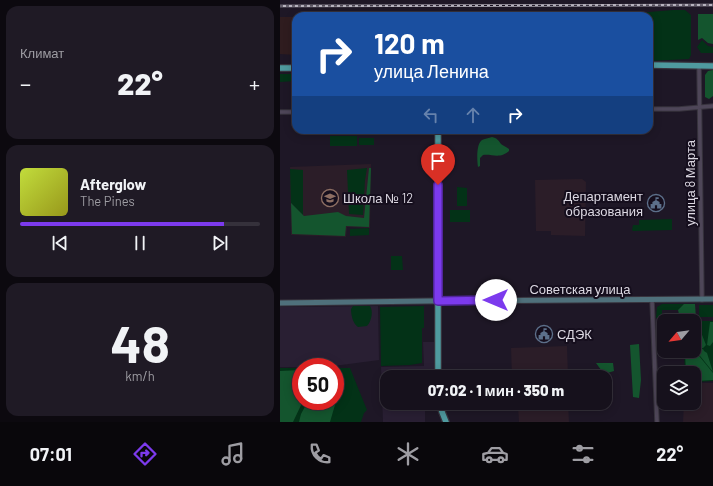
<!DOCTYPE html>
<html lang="ru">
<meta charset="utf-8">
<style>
:root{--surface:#16111c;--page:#1f1a25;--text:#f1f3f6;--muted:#9e9da3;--line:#35313b;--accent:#7c3aed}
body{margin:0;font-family:Barlow,sans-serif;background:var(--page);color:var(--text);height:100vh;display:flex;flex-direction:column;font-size:15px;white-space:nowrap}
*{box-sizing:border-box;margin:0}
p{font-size:13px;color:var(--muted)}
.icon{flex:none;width:22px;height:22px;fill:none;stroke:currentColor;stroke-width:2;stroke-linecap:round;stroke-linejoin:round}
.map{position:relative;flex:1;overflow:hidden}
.drawer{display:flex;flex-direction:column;gap:6px;padding:6px;background:#0c090f;width:280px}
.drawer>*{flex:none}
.banner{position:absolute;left:12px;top:12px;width:361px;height:122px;border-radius:12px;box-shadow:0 2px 10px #0003,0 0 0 1px var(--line);background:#1a4fa0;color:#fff;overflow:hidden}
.needle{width:26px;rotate:241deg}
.buttons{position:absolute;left:377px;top:314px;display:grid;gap:8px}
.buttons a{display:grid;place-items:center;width:44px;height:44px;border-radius:8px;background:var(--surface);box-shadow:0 2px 10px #0003,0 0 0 1px var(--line);font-size:20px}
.speed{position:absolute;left:12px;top:358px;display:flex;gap:8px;font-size:20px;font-weight:700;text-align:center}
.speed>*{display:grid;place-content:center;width:52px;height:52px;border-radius:50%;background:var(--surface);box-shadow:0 2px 10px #0003,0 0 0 1px var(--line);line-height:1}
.speed .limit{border:6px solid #d22;background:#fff;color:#111}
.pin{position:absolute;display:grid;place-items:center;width:34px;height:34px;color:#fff;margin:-41px -17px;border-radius:50% 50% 50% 0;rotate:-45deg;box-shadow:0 0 4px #0007}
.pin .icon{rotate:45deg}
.me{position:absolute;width:44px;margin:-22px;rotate:270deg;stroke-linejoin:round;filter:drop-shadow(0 0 3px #0008)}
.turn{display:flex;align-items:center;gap:14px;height:84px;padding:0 16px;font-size:18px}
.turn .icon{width:52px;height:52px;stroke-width:2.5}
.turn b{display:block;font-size:28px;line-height:34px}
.lanes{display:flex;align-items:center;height:38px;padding:0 16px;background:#0003;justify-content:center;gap:20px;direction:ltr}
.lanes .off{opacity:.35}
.big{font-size:30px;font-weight:800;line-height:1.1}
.drawer .widget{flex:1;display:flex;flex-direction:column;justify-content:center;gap:6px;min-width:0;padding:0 14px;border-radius:12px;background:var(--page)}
.drawer .dial{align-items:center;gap:0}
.dial b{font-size:52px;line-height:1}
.song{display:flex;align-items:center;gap:12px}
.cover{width:48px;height:48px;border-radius:6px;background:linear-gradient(135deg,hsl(70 70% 55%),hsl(60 70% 35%))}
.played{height:4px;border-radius:2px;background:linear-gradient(90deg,var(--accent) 85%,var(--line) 85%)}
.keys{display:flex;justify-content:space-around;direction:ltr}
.heat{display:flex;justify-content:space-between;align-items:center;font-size:22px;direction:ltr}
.trip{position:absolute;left:100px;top:370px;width:232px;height:40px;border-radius:12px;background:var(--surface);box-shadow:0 2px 10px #0003,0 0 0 1px var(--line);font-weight:800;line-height:40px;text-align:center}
.dock{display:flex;height:64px;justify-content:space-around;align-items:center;background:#09070b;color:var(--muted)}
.dock .icon{width:28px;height:28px}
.dock .active{color:var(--accent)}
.dock b{font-size:18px;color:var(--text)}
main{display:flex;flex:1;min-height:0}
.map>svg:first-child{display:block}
.built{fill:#291f33}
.industrial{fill:#2f1c1f}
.education{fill:#2b1d28}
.green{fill:#033217}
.forest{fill:#14552e}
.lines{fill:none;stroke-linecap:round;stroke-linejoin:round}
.street-casing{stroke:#37333d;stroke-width:5.5}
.secondary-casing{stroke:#37333d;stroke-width:7}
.primary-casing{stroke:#37333d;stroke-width:8}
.street{stroke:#4e4658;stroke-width:3.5}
.secondary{stroke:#4f707b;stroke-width:5}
.primary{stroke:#4f9a9f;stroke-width:5.5}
.rail-casing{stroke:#b7b3be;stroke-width:2.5}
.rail{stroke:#150e1d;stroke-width:1;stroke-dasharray:3;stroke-linecap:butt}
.route-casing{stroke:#51269a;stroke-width:10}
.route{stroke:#7c3aed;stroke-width:7}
.labels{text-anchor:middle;stroke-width:4;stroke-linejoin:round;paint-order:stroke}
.street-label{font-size:13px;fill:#dcd8e2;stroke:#150e1d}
.poi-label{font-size:13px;fill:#dcd8e2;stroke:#150e1d;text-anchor:start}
</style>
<main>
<section class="drawer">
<div class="widget"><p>Климат</p>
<div class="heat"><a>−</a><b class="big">22°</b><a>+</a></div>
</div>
<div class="widget">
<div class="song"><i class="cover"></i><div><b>Afterglow</b><p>The Pines</p></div></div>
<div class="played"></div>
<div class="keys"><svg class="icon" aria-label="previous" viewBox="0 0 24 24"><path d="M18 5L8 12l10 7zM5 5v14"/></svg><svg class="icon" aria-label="pause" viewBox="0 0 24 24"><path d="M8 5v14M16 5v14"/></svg><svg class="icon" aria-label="next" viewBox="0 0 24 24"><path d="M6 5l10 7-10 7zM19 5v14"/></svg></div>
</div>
<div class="widget dial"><b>48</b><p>km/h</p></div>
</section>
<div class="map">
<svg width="433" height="422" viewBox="0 0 433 422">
<rect width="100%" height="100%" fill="#1e1726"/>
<path class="built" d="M98 306 99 360 46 367H0V307Z
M143 342H154V377H107V403H155L156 409 145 410V422H103L101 367 144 366Z"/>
<path class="industrial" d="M0 17H16V55L0 54Z"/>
<path class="education" d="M91 164 90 228 67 227 66 237 11 235 10 167Z
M302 179 306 182 305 236 271 235V231H256L255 180Z
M287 346 288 377H232L231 348Z
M414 383H433V422H403L404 403H414Z
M234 403H288L289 422H239L238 406Z"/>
<path class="green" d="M393 10H405L411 15V55L409 59 369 61V16H322Z
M422 40 428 46 433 47V53H421L417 47Z
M0 74H16V81L0 82Z
M50 136H77V146H50Z
M79 138H94V145H79Z
M87 168 85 180 83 215 69 214 67 170Z
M10 169 23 170V215L11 203Z
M177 187 187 188V206H177Z
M170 210H190V222H170Z
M392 219V230L353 231 352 230 353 225H359V220Z
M89 228V235L70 236V229Z
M111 256H122L123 270H111Z
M382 304H404L398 310H382V318H376L377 307Z
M419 305H433V317H419Z
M73 306H90L91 308C93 313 91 322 87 326L78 327C73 324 71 315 71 309Z
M144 306V328H142V363L130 365 101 366 100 307Z
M414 321H433V381L416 382 414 373H405L404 351H414Z
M0 368H21V401H55V368H70L87 410 84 413 81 422H0Z"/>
<path class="forest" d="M418 14H433V44L428 43 422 38 418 40Z
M433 70V96L429 99 425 97V75L428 71Z
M212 137C217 138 218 140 221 144 223 146 227 147 229 149V151C220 159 213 154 203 155L200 158V166L198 167C197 161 196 144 202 140 204 139 209 138 212 137Z
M89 168H91L89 227 66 226 65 236 12 234 11 203 24 216 58 212 66 216 84 218Z
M404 304H415L416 318H400L398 310Z
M417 322 426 345 423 348 415 350 414 348V323Z
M430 322H433V342L430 346 427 345Z
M359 344 361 380 359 398 353 397 350 345Z
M423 349 424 351 427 353 433 372 416 351Z
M415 351 433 373V380L417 381V375H414V373H407L406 372 405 354Z
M325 363H333L334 371 324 374 316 363Z
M21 370V401H23L13 422H0V371Z
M55 395 57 398 50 422H19L21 414 28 401H55Z"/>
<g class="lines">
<g class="street-casing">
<path id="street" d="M419 65 422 300
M369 109H399L433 106
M0 112H16
M372 300 377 422"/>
</g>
<g class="secondary-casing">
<path id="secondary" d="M0 303 148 301 433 299"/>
</g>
<g class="primary-casing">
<path id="primary" d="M369 65 433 66
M0 68H16
M158 377V130
M159 403 162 412 166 422"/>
</g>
<use href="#street" class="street"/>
<use href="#secondary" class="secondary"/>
<use href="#primary" class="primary"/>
<g class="rail-casing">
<path id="rail" d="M0 6 433 5"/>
</g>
<use href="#rail" class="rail"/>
</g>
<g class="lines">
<g class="route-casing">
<path id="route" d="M158 185V301L216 300"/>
</g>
<use href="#route" class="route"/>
</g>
<defs>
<g id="school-ring" transform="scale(0.9)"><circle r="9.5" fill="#150e1d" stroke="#8d6e63" stroke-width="1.5"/><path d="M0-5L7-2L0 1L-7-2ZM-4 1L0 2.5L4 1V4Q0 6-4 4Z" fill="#8d6e63"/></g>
<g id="civic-ring" transform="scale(0.9)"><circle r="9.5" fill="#150e1d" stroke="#5c6f8a" stroke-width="1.5"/><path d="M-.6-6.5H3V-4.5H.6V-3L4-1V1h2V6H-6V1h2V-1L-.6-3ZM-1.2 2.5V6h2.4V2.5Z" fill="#5c6f8a"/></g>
</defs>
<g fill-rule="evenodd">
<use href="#school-ring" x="50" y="198"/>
<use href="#civic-ring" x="376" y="203"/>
<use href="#civic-ring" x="264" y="334"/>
</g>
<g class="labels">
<g class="street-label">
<text transform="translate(410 183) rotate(-90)" y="5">улица 8 Марта</text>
<text x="300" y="294">Советская улица</text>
</g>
<g class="poi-label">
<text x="363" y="201" text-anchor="end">Департамент<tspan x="363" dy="15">образования</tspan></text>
<text x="63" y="203">Школа № 12</text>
<text x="277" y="339">СДЭК</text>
</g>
</g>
</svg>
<div class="buttons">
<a><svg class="needle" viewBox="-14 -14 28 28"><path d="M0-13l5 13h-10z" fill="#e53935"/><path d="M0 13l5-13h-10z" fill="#9e9da3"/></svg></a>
<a><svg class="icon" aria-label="layers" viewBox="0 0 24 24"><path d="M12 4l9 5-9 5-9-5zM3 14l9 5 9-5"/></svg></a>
</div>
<div class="speed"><div class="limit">50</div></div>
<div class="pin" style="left:158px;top:185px;background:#d93025"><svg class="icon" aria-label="arrive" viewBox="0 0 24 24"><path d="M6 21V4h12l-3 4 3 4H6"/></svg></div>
<svg class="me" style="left:216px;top:300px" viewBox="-20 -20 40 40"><circle r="19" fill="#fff"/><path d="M0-13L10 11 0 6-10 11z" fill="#7c3aed"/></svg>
<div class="trip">07:02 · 1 мин · 350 m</div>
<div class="banner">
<div class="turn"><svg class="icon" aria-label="right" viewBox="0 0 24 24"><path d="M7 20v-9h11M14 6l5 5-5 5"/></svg><div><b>120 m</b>улица Ленина</div></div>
<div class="lanes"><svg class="icon off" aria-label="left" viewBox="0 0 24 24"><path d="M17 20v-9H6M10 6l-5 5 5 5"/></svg><svg class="icon off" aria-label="ahead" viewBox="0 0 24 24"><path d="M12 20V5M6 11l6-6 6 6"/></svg><svg class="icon" aria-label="right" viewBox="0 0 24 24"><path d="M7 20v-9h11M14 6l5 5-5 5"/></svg></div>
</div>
</div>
</main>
<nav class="dock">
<b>07:01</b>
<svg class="icon active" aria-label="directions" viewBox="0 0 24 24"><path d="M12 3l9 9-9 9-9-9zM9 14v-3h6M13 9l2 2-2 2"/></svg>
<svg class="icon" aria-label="music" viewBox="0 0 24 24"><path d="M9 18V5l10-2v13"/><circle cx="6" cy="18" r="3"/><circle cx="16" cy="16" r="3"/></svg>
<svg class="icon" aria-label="phone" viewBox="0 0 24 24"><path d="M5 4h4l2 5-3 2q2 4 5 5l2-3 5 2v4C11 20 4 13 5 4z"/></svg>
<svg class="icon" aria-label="climate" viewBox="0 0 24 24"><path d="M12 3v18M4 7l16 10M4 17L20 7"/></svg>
<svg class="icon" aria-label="car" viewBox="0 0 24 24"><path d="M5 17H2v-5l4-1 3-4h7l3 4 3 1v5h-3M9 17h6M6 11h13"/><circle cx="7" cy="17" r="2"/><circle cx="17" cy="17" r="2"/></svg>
<svg class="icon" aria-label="filters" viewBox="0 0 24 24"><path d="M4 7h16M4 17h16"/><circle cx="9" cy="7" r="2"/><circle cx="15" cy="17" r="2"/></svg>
<b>22°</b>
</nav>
